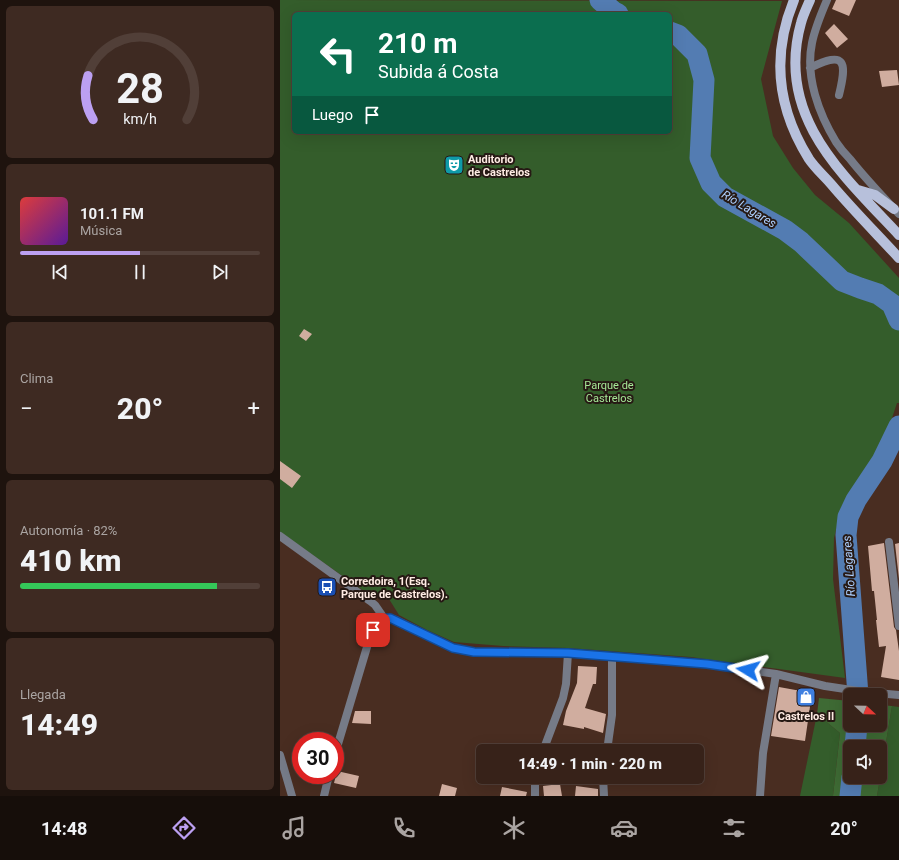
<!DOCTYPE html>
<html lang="es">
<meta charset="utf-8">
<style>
:root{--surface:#372219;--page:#3e2a22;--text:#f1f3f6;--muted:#aaa4a2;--line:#513f38;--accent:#bca0f2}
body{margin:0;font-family:Roboto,sans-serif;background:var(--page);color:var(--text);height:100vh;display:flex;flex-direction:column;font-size:15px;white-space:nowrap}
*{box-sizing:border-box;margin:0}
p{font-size:13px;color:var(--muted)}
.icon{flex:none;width:22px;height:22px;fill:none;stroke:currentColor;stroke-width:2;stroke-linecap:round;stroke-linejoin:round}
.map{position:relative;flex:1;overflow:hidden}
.details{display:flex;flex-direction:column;gap:6px;padding:6px;background:#1e130e;width:280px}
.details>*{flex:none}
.guide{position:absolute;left:12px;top:12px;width:380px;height:122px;border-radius:6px;box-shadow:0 4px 16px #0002,0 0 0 1px var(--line);background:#0b6e4f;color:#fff;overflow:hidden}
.needle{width:26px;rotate:112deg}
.tools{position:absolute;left:563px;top:688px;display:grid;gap:8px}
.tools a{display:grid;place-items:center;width:44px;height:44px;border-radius:6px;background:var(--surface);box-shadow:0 4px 16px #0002,0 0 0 1px var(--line);font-size:20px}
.speed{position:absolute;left:12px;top:732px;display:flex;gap:8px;font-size:20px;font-weight:700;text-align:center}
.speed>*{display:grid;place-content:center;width:52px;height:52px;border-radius:50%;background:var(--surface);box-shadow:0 4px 16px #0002,0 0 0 1px var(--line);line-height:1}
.speed .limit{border:6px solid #d22;background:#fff;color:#111}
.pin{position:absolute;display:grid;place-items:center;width:34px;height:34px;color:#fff;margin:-17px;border-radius:8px;box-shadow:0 2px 6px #0006}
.me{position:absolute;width:44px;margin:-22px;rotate:278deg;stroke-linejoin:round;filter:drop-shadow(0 0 3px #0008)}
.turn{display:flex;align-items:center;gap:14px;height:84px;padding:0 20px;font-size:18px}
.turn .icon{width:52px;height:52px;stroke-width:2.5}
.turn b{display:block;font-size:28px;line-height:34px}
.then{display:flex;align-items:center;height:38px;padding:0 20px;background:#0003;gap:8px;font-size:15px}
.big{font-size:30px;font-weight:800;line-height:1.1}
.details .widget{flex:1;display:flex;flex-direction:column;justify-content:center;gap:6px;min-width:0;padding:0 14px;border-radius:6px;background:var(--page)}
.details .dial{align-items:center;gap:0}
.dial svg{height:104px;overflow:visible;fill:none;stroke:var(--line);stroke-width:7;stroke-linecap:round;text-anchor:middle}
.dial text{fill:var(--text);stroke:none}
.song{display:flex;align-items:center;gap:12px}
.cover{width:48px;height:48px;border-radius:6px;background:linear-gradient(135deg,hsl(0 70% 55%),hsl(270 70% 35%))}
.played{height:4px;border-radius:2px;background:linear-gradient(90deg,var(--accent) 50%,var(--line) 50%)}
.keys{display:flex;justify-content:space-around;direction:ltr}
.heat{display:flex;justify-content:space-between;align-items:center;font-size:22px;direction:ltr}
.charge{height:6px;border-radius:3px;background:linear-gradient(90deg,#34c759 82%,var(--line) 0)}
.trip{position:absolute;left:196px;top:744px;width:228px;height:40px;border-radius:6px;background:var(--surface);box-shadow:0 4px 16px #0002,0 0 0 1px var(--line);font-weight:800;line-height:40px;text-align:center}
.tabs{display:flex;height:64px;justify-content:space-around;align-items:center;background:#160e0a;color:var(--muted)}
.tabs .icon{width:28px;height:28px}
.tabs .active{color:var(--accent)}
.tabs b{font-size:18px;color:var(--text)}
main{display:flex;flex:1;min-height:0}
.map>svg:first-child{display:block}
.green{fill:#345d2b;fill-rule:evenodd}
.forest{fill:#3e6a34;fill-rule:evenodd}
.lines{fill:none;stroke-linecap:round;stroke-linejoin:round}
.river{stroke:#537cb2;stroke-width:21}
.building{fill:#d0ad9f}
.minor{stroke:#767b88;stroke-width:8}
.primary{stroke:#b7c0db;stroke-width:10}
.route-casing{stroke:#114b97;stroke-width:10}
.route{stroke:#1a73e8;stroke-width:7}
.labels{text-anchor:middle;stroke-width:4;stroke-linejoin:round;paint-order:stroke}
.poi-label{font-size:11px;font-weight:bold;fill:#ffece4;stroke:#261914;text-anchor:start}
.park-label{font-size:11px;fill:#a5e696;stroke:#261914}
.water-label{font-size:12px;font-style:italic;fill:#add0ff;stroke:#261914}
</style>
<main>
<section class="details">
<div class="widget dial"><svg viewBox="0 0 100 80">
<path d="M14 69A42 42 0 1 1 86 69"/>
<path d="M14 69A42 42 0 0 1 10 35" stroke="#bca0f2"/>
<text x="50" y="56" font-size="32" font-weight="700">28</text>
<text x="50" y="72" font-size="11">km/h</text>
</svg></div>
<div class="widget">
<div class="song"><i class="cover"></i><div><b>101.1 FM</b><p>Música</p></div></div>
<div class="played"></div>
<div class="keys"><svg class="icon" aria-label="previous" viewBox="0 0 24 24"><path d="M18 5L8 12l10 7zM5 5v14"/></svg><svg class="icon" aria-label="pause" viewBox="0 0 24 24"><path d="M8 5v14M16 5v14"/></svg><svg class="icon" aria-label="next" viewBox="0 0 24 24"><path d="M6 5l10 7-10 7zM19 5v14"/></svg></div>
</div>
<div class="widget"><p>Clima</p>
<div class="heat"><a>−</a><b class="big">20°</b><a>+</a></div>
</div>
<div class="widget"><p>Autonomía · 82%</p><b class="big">410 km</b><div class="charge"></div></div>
<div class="widget"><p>Llegada</p><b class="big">14:49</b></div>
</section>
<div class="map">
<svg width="619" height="796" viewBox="0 0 619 796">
<rect width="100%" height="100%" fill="#492d21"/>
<path class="green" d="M0 0 502 1 481 79 493 136 513 168 535 195 569 223 619 278V403H617L610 424 598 455 562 506 554 538 553 579 565 678 411 657 288 648 223 646 174 642 147 630 119 615 109 599 99 595 91 596 0 532ZM14 14H390V132H14Z
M612 706 619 707V796H597Z
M537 714 560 733 553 796H520Z"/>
<path class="forest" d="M539 698 570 701V725H600V705L612 706 597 796H553L560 733 537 714ZM570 747H600V777H570Z"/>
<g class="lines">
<path class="river" d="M320 0 334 12 338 14
M390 32 398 35 417 54 424 80 420 158 431 183 445 197 505 230 521 242 562 281 580 288 598 294 612 304 619 320
M578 695 566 535 568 517 576 500 602 461 619 426
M575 747 577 725
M570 796 572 777"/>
</g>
<path class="building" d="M556 0H576L569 16 552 9Z
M554 24 568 39 557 48 545 33Z
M617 70 619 85 602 87 599 71Z
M24 329 32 334 26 341 19 336Z
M0 461 21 476 12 488 0 479Z
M604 543 614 627 616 630 619 651V680L601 677 606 646 599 647 596 620H597L594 591H592L588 546Z
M619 543V579L615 544Z
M298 666 317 667 316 684H313L305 708 326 714 323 733 304 727V729L283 725 286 711 297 683Z
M499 687 532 693 525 741 491 736Z
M75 711H91V724L72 723Z
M57 771 79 776 76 788 54 783Z
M162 784 177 788 175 796H159Z
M280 784 282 796H264L263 786Z
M296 786 318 789V796H295Z
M222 787 247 792 246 796H220Z"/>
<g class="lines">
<path class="minor" d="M547 0C541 14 535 28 532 43 525 77 539 114 556 142 560 148 565 154 570 159 585 178 602 196 619 214
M530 68C566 50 567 62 559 95
M0 536 90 601 95 605 104 618
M609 542 619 626
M104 618 116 620 173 648 194 652 288 653 427 664 496 674 545 686 585 692 619 695
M263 751 283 698 286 684 288 653
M327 751 332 715V657
M55 754 90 637 96 625 104 618
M0 755 12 796
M255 777V796
M323 777 324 796
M44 796 49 775
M480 796 483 753 496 674"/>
<path class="primary" d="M514 0C491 56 497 108 529 159 535 168 544 176 551 184 573 210 596 233 619 258
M530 0C527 7 523 15 521 23 495 116 562 174 619 235
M578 190 595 195 614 209"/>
</g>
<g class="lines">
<g class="route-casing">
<path id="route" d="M93 630C97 623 101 618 110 618L173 648 194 652 288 653 427 664 468 670"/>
</g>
<use href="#route" class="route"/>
</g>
<defs>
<g id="theatre-square" transform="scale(1)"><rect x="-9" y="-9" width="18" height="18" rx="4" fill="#0f9aa8" stroke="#261914"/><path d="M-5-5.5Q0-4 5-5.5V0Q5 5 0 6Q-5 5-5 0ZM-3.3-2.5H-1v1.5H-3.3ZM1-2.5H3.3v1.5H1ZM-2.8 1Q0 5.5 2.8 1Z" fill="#fff"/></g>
<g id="bus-square" transform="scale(1)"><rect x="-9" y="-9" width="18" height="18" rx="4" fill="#1a4fb4" stroke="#261914"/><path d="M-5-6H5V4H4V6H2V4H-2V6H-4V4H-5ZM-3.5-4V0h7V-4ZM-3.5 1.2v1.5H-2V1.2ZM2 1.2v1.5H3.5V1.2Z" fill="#fff"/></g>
<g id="shop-square" transform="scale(1)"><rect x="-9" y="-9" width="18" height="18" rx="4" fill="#3f7fe0" stroke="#261914"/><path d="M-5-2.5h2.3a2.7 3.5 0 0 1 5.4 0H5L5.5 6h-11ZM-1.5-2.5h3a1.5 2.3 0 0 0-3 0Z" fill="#fff"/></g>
</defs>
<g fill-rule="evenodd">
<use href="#theatre-square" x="174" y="165"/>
<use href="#bus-square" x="47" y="587"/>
<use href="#shop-square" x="526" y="697"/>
</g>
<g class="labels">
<g class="poi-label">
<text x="188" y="163">Auditorio<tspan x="188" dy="13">de Castrelos</tspan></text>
<text x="61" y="585">Corredoira, 1(Esq.<tspan x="61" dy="13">Parque de Castrelos).</tspan></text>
<text x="526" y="720" text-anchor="middle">Castrelos II</text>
</g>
<g class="park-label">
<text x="329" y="389">Parque de<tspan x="329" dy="13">Castrelos</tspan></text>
</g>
<g class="water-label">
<text transform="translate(469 209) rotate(31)" y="4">Río Lagares</text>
<text transform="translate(569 566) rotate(-94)" y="4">Río Lagares</text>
</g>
</g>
</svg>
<div class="tools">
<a><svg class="needle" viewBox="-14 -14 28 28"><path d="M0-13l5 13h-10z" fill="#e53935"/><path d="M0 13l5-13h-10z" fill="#aaa4a2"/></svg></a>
<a><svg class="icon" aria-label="sound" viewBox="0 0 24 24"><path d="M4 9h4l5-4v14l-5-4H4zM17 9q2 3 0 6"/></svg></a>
</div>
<div class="speed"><div class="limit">30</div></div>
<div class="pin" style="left:93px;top:630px;background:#d93025"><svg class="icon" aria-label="arrive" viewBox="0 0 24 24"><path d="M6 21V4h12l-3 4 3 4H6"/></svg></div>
<svg class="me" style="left:468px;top:670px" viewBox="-20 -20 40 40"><path d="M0-17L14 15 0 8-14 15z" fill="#1a73e8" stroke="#fff" stroke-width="4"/></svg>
<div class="trip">14:49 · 1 min · 220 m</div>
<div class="guide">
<div class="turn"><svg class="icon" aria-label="left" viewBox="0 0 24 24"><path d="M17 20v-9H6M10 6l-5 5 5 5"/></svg><div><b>210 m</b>Subida á Costa</div></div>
<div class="then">Luego<svg class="icon" aria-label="arrive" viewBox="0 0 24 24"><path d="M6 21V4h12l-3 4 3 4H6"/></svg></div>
</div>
</div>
</main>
<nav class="tabs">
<b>14:48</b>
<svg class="icon active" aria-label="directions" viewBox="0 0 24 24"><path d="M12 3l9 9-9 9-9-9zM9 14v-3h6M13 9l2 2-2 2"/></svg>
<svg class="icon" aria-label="music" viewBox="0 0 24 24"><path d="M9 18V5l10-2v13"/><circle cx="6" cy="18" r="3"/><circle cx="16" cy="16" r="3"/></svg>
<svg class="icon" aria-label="phone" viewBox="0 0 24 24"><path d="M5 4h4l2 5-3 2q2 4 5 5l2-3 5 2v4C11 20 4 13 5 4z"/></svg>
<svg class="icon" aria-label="climate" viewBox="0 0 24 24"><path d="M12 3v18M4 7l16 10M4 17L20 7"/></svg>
<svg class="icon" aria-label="car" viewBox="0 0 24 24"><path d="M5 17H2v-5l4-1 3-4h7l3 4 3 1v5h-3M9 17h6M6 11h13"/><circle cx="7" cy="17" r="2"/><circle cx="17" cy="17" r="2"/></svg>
<svg class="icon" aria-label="filters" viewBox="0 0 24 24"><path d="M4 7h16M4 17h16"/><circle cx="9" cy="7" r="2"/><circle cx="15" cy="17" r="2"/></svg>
<b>20°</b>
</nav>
